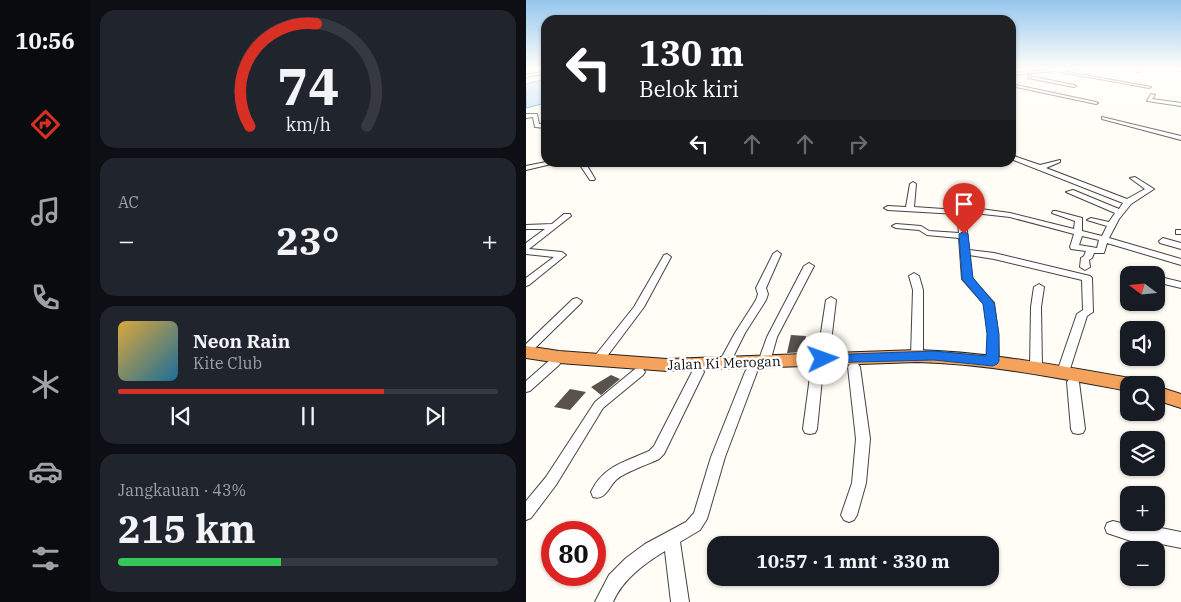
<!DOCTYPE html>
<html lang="id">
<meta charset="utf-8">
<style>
:root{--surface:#171b24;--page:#20242c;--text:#f1f3f6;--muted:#9ea1a6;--line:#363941;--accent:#d93025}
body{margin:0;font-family:"IBM Plex Serif",serif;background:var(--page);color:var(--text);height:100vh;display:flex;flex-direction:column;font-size:19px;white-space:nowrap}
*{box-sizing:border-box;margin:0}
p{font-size:16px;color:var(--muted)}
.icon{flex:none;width:28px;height:28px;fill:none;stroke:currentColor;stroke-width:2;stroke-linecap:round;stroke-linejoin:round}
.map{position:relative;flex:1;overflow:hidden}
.panel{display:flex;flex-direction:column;gap:10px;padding:10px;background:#0d0f14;width:436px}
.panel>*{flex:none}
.top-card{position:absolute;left:15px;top:15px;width:475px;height:152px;border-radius:15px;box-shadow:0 1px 4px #0004;background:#202124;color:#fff;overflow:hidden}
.needle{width:32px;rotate:286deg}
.tools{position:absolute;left:594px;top:266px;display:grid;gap:10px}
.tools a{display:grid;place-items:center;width:45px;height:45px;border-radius:10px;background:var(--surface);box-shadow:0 1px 4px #0004;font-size:25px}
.speed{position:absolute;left:15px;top:521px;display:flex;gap:10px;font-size:25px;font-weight:700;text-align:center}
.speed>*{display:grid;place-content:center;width:65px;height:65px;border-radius:50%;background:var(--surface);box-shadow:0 1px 4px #0004;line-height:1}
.speed .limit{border:8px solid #d22;background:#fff;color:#111}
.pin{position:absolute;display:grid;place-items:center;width:42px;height:42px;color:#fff;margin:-51px -21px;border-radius:50% 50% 50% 0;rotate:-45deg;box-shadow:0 0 5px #0007}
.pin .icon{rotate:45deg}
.me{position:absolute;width:55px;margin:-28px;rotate:87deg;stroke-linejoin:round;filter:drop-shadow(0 0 4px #0008)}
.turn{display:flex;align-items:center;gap:18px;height:105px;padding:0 15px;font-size:22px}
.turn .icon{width:65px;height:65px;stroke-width:2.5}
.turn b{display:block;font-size:35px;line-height:42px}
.lanes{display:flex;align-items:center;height:48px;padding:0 15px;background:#0003;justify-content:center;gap:25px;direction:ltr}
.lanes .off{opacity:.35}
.big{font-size:38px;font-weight:700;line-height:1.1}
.panel .widget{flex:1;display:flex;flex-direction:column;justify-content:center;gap:8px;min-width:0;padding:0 18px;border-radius:15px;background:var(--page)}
.panel .dial{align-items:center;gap:0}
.dial svg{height:130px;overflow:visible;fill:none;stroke:var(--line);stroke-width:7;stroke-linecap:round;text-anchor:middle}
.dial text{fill:var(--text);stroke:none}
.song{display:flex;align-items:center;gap:15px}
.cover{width:60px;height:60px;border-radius:8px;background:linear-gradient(135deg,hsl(40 70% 55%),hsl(200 70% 35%))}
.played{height:5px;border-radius:2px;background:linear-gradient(90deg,var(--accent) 70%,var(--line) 70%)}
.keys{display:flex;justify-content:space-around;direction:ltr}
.heat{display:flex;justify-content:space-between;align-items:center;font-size:28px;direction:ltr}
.charge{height:8px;border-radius:4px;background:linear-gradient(90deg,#34c759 43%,var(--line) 0)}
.trip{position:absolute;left:181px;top:536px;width:292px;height:50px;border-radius:15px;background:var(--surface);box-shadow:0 1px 4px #0004;font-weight:700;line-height:50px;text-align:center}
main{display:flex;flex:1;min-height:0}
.menu{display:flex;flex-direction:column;width:90px;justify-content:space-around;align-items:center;background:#090b0e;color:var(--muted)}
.menu .icon{width:35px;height:35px}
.menu .selected{color:var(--accent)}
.menu b{font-size:22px;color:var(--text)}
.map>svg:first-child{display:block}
.water{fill:#b9e0f7;stroke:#3f96cf}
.building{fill:#5a524d}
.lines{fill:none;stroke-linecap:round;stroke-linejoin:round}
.minor-casing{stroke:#444;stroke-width:2}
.highway-casing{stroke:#222;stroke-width:2}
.minor{fill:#fff;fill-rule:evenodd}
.highway{fill:#f5a25d;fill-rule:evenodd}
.route{fill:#1a73e8;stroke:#114b97}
.labels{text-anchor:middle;stroke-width:5;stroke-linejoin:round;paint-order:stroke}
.street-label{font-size:14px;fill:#111;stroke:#fff}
</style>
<main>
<nav class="menu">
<b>10:56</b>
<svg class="icon selected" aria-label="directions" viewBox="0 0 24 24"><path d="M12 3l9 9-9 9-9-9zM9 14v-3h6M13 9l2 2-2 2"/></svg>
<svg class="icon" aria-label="music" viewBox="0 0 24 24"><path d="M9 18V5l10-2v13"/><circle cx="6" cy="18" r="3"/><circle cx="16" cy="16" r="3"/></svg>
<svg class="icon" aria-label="phone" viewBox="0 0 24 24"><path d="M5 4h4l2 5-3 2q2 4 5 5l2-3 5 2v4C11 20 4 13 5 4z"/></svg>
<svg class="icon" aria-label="climate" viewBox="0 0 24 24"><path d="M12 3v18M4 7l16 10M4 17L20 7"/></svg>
<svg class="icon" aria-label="car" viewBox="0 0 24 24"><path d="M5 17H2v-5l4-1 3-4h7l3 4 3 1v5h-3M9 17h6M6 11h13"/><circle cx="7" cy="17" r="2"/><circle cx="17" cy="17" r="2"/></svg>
<svg class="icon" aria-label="filters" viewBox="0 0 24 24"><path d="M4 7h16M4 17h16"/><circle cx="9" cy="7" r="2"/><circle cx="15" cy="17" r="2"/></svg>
</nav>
<section class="panel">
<div class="widget dial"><svg viewBox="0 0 100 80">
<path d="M14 69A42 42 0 1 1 86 69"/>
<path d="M14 69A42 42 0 0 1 55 6" stroke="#d93025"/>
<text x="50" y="56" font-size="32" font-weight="700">74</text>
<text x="50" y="72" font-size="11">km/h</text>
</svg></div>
<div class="widget"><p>AC</p>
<div class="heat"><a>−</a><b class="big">23°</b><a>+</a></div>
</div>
<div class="widget">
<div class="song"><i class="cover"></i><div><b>Neon Rain</b><p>Kite Club</p></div></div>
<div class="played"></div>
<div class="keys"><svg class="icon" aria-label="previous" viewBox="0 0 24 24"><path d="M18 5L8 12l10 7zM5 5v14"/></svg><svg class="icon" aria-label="pause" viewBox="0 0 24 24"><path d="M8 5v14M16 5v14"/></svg><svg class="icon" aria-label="next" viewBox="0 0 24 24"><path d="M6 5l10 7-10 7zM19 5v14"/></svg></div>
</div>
<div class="widget"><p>Jangkauan · 43%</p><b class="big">215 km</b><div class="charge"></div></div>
</section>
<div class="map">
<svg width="655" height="602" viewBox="0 0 655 602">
<rect width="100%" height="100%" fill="#fffdf5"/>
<path class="water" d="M20 79V103L0 108V84Z"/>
<path class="building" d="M265 335 280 336 277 352 261 353Z
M85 375 94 379 75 395 65 387Z
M44 389 60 392 44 410 28 407Z"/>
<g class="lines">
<g class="minor-casing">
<path id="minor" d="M540 68H556L536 71 625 87 623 88 529 71 485 75V73Z
M616 68H621L613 72 610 71Z
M645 68 655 69V71L646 69Z
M20 71V73L0 77V75Z
M503 76 548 85 550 86 548 87 502 78Z
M485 84 570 102 572 103 570 104 485 86Z
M625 94 629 95 626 99 655 103V106L621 101Z
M0 114H11L13 124H20V128L9 127 7 117 0 118Z
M576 117 655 136V140L576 119Z
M485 155 514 165 534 160V162L520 168 601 199 619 189 604 178 609 177 628 189 605 204 593 219 583 238 655 259V265L581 243 578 253H568L566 258 563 260 564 267 559 270 554 267 555 258 558 256 560 251 545 249 544 247 548 234 484 217 439 212 443 250 468 253 564 276 566 278 567 312 561 316 543 372 541 375H533L531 372 551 314 557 310 556 280 468 259 443 255 446 278 468 303 472 333 473 361 471 364H463L461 361 462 333 458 304 436 279 433 238 401 235 393 230 370 228 366 226 370 224 395 226 403 231 433 233 431 214 362 210 358 208 362 206 380 207 384 184 387 182 390 184 388 207 432 210 433 197 437 195 441 197 440 207 484 213 548 229 549 221 526 213 527 211H530L556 218V231L576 236 581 226 561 220 565 218 583 222 589 213 540 192 547 190 593 209 597 203 485 159ZM556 236 573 240 571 248 553 245Z
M20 162H34L0 170V166Z
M52 162H59L69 179 68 180H64Z
M250 162H257L258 164 255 166Z
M38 214H44L45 216 3 249 36 252 40 255 3 285 0 286V278L28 257 0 254V243L19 229H0V225L26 224Z
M650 230H655V234H650Z
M637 238 655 243V249L634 243 633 241Z
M251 251 255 254 240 288 242 294 240 300 219 333 202 367H194L192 364 209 333 230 300 232 294 230 288 247 254Z
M141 254 145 257 118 307 76 363H68L66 360 68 357 108 307 138 255Z
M283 263 288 266 251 337 244 362 242 365H234L232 362 241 337 278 266Z
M601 269 615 273 617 275 598 274 596 272Z
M388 273 393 276 397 290V356L395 359H387L385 356 387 290 383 276Z
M630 276 655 282V288L630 282Z
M513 284 518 287 515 307 516 367 514 370H506L504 367 505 307 508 287Z
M305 297 310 300 303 359 301 362H293L291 359 300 300Z
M51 298 56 301 55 303 4 353 0 354V344L47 299Z
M29 358 33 359 35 362 33 365 4 391 0 392V381L25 359Z
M328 363 332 364 334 367 344 439 340 483 331 515 328 520 323 522 318 520 315 515 326 483 330 439 322 367 324 364Z
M291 365 295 366 297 369 291 429 289 433 284 434 279 433 277 429 285 369 287 366Z
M113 368 117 369 119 372 117 375 77 408 30 485 5 518 0 520V501L20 477 69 402 109 369Z
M172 368 176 369 178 372 138 454 133 459C123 464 97 473 90 480 82 488 79 501 67 497L65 492C77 466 99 462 123 451L128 446 166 372 168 369Z
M225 368 229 369 231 372 199 457 181 519 174 530 154 542 163 602H145L139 551C118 564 97 579 87 602H69L83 575 100 558 119 544 160 522 168 513 185 457 219 372 221 369Z
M547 378 551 379 553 382 559 429 557 433 552 434 547 433 545 429 541 382 543 379Z
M587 521 614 528 630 527 655 532V548L630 543 614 544 581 533 579 528 581 523Z"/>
</g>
<g class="highway-casing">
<path id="highway" d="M0 346 33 351 141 359 391 350C463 352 533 366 604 378L610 380 613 385H602V391C532 378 463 364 391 362L141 371 33 363 0 358Z
M630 386 655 394V408L630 400Z"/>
</g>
<use href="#minor" class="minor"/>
<use href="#highway" class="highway"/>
</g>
<linearGradient id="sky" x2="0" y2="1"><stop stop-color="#95c6ee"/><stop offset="0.45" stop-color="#fffefa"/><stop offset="1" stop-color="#fffefa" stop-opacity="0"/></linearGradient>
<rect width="655" height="152" fill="url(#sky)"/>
<path class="route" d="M438 231 442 234 447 278 468 303 473 334V361L471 364 467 366 408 360 292 363 290 359 292 356 297 355 408 351 460 356 461 334 457 304 436 279 433 234Z"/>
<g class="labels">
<g class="street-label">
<text transform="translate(198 363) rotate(-2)" y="5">Jalan Ki Merogan</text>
</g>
</g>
</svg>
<div class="tools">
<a><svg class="needle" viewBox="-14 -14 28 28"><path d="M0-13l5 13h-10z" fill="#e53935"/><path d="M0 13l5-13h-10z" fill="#9ea1a6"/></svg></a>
<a><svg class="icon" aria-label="sound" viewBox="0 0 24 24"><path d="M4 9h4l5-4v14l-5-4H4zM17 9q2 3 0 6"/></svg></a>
<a><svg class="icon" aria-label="search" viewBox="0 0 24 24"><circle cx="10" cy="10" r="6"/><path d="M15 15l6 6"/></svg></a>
<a><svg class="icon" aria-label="layers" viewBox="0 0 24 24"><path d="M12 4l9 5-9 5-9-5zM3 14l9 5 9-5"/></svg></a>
<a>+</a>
<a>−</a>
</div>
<div class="speed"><div class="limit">80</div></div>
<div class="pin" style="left:438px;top:234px;background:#d93025"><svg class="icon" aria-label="arrive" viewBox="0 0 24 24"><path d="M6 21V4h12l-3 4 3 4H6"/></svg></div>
<svg class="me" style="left:297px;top:359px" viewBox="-20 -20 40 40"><circle r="19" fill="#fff"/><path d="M0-13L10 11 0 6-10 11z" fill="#1a73e8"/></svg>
<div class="trip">10:57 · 1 mnt · 330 m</div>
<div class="top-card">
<div class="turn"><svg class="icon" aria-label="left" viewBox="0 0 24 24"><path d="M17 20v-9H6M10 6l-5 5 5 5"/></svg><div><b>130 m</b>Belok kiri</div></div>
<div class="lanes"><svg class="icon" aria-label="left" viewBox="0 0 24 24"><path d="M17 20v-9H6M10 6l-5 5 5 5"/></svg><svg class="icon off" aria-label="ahead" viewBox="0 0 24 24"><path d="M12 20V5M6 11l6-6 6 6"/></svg><svg class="icon off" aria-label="ahead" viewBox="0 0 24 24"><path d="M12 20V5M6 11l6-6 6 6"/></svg><svg class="icon off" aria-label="right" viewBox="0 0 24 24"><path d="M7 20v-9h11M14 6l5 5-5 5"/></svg></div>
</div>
</div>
</main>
